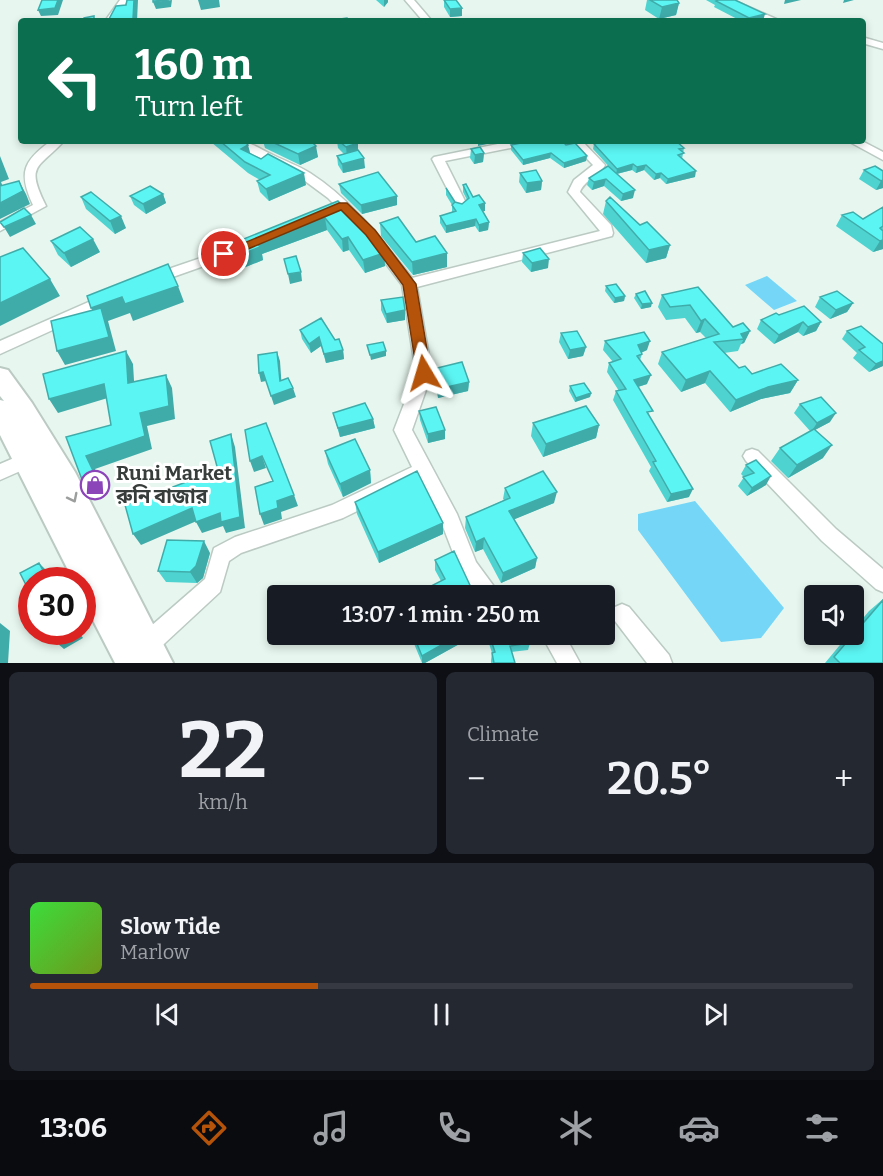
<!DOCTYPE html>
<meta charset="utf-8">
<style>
:root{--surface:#171b24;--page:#242831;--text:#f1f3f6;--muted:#9ea1a6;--line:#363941;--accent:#b45309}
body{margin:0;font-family:Bitter,"Noto Sans Bengali",serif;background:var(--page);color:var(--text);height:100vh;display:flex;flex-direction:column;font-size:22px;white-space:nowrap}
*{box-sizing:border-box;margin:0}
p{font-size:20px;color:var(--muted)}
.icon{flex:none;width:33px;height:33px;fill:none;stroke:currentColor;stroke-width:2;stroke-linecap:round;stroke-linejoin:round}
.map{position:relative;height:663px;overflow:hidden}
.side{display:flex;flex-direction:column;gap:9px;padding:9px;background:#0d0f14;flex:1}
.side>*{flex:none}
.top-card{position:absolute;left:18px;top:18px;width:848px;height:126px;border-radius:6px;box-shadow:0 3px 9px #0003;background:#0b6e4f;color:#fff;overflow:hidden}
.buttons{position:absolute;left:804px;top:585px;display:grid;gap:12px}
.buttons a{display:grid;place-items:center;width:60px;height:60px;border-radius:6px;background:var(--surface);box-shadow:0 3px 9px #0003;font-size:30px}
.speed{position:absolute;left:18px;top:567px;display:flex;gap:12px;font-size:30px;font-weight:700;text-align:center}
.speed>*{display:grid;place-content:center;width:78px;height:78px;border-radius:50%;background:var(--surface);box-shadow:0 3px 9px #0003;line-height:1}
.speed .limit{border:9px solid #d22;background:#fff;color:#111}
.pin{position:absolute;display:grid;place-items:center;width:51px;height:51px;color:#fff;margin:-26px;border:3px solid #fff;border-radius:50%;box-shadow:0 2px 6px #0007}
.me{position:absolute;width:66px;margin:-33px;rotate:353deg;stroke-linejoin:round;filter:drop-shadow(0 0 4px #0008)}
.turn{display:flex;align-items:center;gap:21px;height:126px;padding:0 18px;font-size:27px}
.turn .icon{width:78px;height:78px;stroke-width:2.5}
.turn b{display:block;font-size:42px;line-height:51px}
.big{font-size:45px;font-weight:600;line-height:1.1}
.side .widget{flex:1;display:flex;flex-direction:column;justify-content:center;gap:9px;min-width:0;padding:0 21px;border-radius:9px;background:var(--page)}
.side .dial{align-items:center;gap:0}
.dial b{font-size:78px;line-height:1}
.song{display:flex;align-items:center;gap:18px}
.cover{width:72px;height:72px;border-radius:9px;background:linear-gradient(135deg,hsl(120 70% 55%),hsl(80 70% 35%))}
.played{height:6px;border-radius:3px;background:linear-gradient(90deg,var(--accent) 35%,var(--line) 35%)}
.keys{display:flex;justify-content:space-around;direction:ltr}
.heat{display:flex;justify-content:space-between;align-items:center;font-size:33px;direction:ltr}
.side .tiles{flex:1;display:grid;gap:9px;grid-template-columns:1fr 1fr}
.widget:last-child{grid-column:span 2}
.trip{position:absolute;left:267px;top:585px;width:348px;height:60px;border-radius:6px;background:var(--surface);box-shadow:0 3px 9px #0003;font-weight:600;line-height:60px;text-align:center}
.menu{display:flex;height:96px;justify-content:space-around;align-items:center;background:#090b0e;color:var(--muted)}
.menu .icon{width:42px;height:42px}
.menu .selected{color:var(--accent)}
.menu b{font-size:27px;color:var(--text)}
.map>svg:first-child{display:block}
.water{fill:#75d6f7}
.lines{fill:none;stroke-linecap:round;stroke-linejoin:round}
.minor-casing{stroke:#bbcac3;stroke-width:3}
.highway-casing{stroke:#bbcac3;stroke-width:4}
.minor{fill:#fff;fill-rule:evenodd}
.highway{fill:#fff;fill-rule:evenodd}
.wall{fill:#4ed3d1}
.shaded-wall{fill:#40acaa}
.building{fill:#5bf5f3;stroke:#40acaa;stroke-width:1.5}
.oneway{stroke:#9b9e9c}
.route{fill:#b45309;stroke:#753606;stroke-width:1.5}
.labels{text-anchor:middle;stroke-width:6;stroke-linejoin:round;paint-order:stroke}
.near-poi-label{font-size:20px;font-weight:bold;fill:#373d3a;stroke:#fff;text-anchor:start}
</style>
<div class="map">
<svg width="883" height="663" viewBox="0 0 883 663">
<rect width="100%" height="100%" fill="#e7f7ef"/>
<path class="water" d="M767 276 797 301 774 310 745 285Z
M695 501 784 608 761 638 721 642 638 530V514Z"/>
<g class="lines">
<g class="minor-casing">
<path id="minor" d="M120 0H128L113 21H105Z
M405 0H414L432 21H423Z
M722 0H733L781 21H769Z
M862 37 883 43V49L862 43Z
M51 141H64C38 169 25 164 46 206L0 231V222L33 205C18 173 23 161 51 141Z
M235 141C250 141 260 149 273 155 285 161 299 166 310 173 352 200 382 240 412 278L600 231 568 192 574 180 593 165 570 141H582L605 165C599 177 584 180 580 192L611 225 613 233 612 236 417 287 432 373 412 430 457 514 476 562 501 596H476L462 576 442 524 420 480 343 518 241 553 229 561 220 592 151 656 143 659 135 656 132 648 135 640 205 579 214 548 235 537 332 505 412 467 394 430 416 373 402 285 365 236 328 198 301 178 248 152Z
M513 141H536L530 144 445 161 467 205 461 209 457 208 432 159 434 157Z
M848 141H862L883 152V160Z
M230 248 235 249 237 252 235 255 153 284 146 279 148 276Z
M109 293 116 298 114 302 0 354V341Z
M752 449 758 451 836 529 883 569V592L876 589 822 541 746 461 743 456 746 451Z
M28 452 34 455 37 460 34 465 0 480V464Z
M622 604 629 607 669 655 672 663H647L615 621 612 614 615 607Z
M541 634H564L580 663H557Z"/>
</g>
<g class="highway-casing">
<path id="highway" d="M0 368 8 370 32 403 75 472 173 663H115L82 599V580H73L0 435V400L4 401 0 396Z"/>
</g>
<use href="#minor" class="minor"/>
<use href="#highway" class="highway"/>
</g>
<path class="wall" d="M376 0H388V2L384 7Z
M444 0 462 16 450 17 444 7Z
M647 0H677L679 3 676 15 659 19 645 10Z
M706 0H735L763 21H741L714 7 715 5Z
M211 141H244L250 154 306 185 269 201 260 192 257 181 260 180 248 173 211 142Z
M263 141H318L314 144 318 157 300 165 265 148Z
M337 141H356L358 143V151L365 168 343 173 338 165 337 156 344 154 338 148Z
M594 144 684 148 682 159 695 177 666 184 660 178 654 180 644 170 636 173 632 170 617 174 633 198 621 201 604 186 592 190 587 185 589 178 612 170 593 149Z
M511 145H566L587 156 586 161 564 168 550 158 523 165 511 150Z
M471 149 484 153 483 162 474 164 470 158Z
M864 170 883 171V188L876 190 859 179Z
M520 173 542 181 541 190 526 193 519 182Z
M339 184 397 205 362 214 341 193Z
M463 185 473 197 485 203V211H483L489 222 488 230 479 232 475 226 446 233 440 223V216L452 212V205L446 195V188L455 202 462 204 467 200 463 192Z
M163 194 166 203 146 214 134 205 130 196Z
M81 197 126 228 115 234 86 209Z
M338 201 384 253 385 266 365 273 349 250 343 252 327 230 262 254 263 260 221 277 213 266 209 253Z
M606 201 670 245 666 258 646 263 603 214Z
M883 207V249L873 252 836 226 842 215 863 219Z
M380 223 416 242 447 253V267L413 275 381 236Z
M51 241 100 252 71 267 58 255Z
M523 253 548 268 531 272 522 262Z
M606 286 625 296 624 301 614 303 605 291Z
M698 287 733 327 750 331 744 343 741 344 738 351 724 353 739 368 752 374 798 380 790 393 761 399 730 412 705 383 681 392 658 364 662 352 706 338 700 332 696 333 685 318 666 320 658 307 662 295Z
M636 294 651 307 641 309 634 298Z
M820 297 853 303 847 312 830 319 815 307Z
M381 300 405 320 387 323 381 310Z
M779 315 821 322 816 331 803 336 798 332 774 344 757 329 761 320Z
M300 330 335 340 343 350 344 359 326 363 321 346 311 353 302 339Z
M847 331 883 344V366L869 372 853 358 857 353 842 339Z
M561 333 586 347 583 356 568 359 559 342Z
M605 341 647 350 641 353 642 354 640 360 647 384 638 387 650 417 689 497 667 502 649 471 651 467 613 400 616 391H619L607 372 609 363 613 362 603 350Z
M433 369 469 382 468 391 438 398 433 378Z
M570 386 591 393 590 397 575 402 569 391Z
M800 404 830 422 815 430 823 458 788 478 771 461 780 448 810 431 794 413Z
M419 411 445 430V439L428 443 420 420Z
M333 413 373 419 375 428 340 437Z
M533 423 599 425 596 438 543 457 531 436Z
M325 451 370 470 371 483 343 497 328 464Z
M746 465 766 485 747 496 738 486 744 477 741 474Z
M505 488 554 503 514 519 537 558 535 568 501 583 483 549 475 552 465 528 466 517 504 500 503 499Z
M355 502 443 534 379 563 357 514Z
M210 553 203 578 197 583 166 582 158 571Z
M435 560 475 596H432L431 586 441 581 435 570Z
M883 599V663H825L849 634H854V629L869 611Z
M410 634H472V637L425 663H422Z
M486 634H526L530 643 528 650 511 652 515 663H491V660L492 653Z"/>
<path class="shaded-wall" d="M58 0H63L58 15 41 16 38 10Z
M134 0H138L137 21H112Z
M172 0 171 7 156 9 153 2Z
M198 0H219L220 7 201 10Z
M384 0H388V2L384 7Z
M785 0H801L784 4Z
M844 0H854L843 3Z
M679 3 676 15 659 19 662 7Z
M462 8V16L450 17V9Z
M765 14 763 21H748L749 18Z
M478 141H492V143L478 146Z
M358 143V152L347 156 346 147Z
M248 145 251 156 241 149Z
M316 146 318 157 300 165 298 154Z
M484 153 483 162 474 164 475 155Z
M551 153 550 158 523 165V160Z
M0 156 9 179 1 182 8 199 0 185Z
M587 156 586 161 564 168V163Z
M364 158 365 168 343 173 342 164Z
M633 164 632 170 616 174 617 169Z
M646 165 644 170 636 173 637 167Z
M696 171 695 177 666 184 668 179Z
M304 173 306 185 269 201 266 189Z
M661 173 660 178 654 180 656 174Z
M606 179 604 186 592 190 594 182Z
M883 180V188L876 190 881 181Z
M19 181 26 194 30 204 0 219V203Z
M542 181 541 190 526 193 527 183Z
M635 190 633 198 621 201 623 194Z
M163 194 166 203 146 214 143 204Z
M397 196V205L362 214 361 205Z
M485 203V211L479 212V205Z
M31 215 36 224 10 237 4 227Z
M121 216 126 228 115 234 110 221Z
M325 218 327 230 262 254 263 260 221 277 217 264 256 242Z
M476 219 475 226 446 233V226Z
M489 222 488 230 479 232V225Z
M348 237 349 250 343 252 342 239Z
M93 239 100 252 71 267 64 253Z
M883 240V249L873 252 880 241Z
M670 245 666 258 646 263 649 250Z
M384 253 385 266 365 273 363 260Z
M447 253V267L413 275 412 262Z
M549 259 548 268 531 272 532 263Z
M301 272 302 281 290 284 288 274Z
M50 279 60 296 0 326V303Z
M178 286 184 302 133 321 130 313 108 321 116 351 65 365 57 351 100 324 91 308 122 297Z
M625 296 624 301 614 303 615 298Z
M652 303 651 307 641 309 642 304Z
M853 303 847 312 830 319 836 310Z
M405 310V320L387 323 386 314Z
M705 319 700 332 696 333 701 321Z
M803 322 798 332 774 344 779 335Z
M821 322 816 331 803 336 808 327Z
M750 331 744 343 741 344 744 339 741 334Z
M319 337 321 346 311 353 309 344Z
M650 341 647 350 636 355 638 345Z
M586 347 583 356 568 359 570 350Z
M343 350 344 359 326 363 324 354Z
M126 351 133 364 135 397 128 383Z
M386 351V356L371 360 370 355Z
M277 352 280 361 282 390 280 381Z
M883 361V366L869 372 876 364Z
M710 371 705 383 681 392 686 380Z
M263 372 266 381 261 382 259 373Z
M166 375 172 388 175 419 147 426 152 449 95 469 105 491 93 498 84 485 86 456 140 413Z
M651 375 647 384 631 389 634 380Z
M798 380 790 393 761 399 730 412 736 400 768 387Z
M469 382 468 391 438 398V389Z
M104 384 111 397 58 413 49 399Z
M293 388 296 397 274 405 271 396Z
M591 393 590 397 575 402 576 398Z
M836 413 830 422 811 432 817 423Z
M373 419 375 428 340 437 338 428Z
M599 425 596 438 543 457 546 444Z
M445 430V439L428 443V434Z
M231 434 235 447 245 528 226 533 223 526 202 533 196 522 220 513Z
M832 445 823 458 788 478 797 465Z
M262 456 266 468 254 472 250 461Z
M370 470 371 483 343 497 340 484Z
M771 476 766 485 747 496 752 488Z
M693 489 689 497 667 502 671 494Z
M557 492 554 503 508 522 509 511Z
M294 495 298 506 281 512 282 519 264 525 260 514 277 501Z
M192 508 199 520 141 545 133 534Z
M443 523V534L379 563 378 552Z
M484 538 483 549 475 552 476 542Z
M204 541 210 553 203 578 197 583 190 572Z
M537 558 535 568 501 583 503 573Z
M39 563 50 574 53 580H48Z
M0 623 10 631 8 663H0Z
M66 632H79L83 638 64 649 52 639Z
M461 634H472V637L425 663H422V656Z"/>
<path class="building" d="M42 0H58L55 8 38 10Z
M127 0H134L133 19 108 21 116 6 126 5Z
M153 0H169L153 2Z
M444 0H456L462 8 450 9Z
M650 0H677L679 3 662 7Z
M718 0H735L765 14 749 18 716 1Z
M94 16V21H83L84 18Z
M347 18 350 21H326Z
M220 141H244L248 145 241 149 261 159 268 154 304 173 266 189 257 181 270 175 245 162Z
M270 141H311L316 146 298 154Z
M339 141H356L358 143 346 147Z
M531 141H562L566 145 575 143 587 156 564 163 551 153 523 160 511 145Z
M605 141H616V143L623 141H676L684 148 679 149 684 153 678 155 696 171 668 179 661 173 656 174 646 165 637 167 633 164 617 169 594 144Z
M480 147 484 153 475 155 471 149Z
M358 150 364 158 342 164 337 156Z
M608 166 635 190 623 194 606 179 594 182 589 178Z
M875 166 883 171V180L881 181 864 170Z
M536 170 542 181 527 183 520 173Z
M378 172 397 196 361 205 339 184Z
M19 181 23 191 0 203V185V186Z
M466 184 473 197 479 195 485 203 479 205 489 222 479 225 476 219 446 226 440 216 456 211 452 205 455 202 446 188 455 202 462 204 469 198 463 185Z
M150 186 163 194 143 204 130 196Z
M91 192 121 216 110 221 81 197Z
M610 197 640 225 647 222 670 245 649 250 606 201Z
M338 201 362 225 384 253 363 260 348 237 342 239 325 218 256 242 260 247 217 264 209 253Z
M883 207V226L880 228 883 231V240L880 241 842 215 853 212 863 219Z
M24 208 31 215 4 227 0 222Z
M398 217 416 242 435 236 447 253 412 262 380 223Z
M80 227 93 239 64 253 51 241Z
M23 248 50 279 0 303V257Z
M540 248 549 259 532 263 523 253Z
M296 256 301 272 288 274 284 259Z
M168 264 178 286 125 304 122 297 91 308 87 296Z
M616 284 625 296 615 298 606 286Z
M698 287 733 327 743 323 750 331 741 334 744 339 714 342 739 368 745 366 752 374 781 364 798 380 768 387 736 400 710 371 686 380 662 352 719 334 705 319 701 321 690 305 670 307 662 295Z
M645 291 652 303 642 304 636 294Z
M837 291 853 303 836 310 820 297Z
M403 297 405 310 386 314 381 300Z
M804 306 821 322 808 327 803 322 779 335 761 320 776 313 779 315Z
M101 308 109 337 57 351 51 321Z
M321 318 335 340 339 339 343 350 324 354 319 337 309 344 300 330Z
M861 326 883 344V361L876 364 859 350 865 347 847 331Z
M577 331 586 347 570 350 561 333Z
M644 332 650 341 638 345 642 354 637 356 651 375 634 380 653 411 647 412 693 489 671 494 653 462 656 461 616 391 626 389 609 363 621 359 605 341Z
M383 342 386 351 370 355 367 345Z
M126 351 128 383 166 375 169 406 140 413 145 436 86 456 97 479 84 485 66 437 111 425 104 384 49 399 43 374Z
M277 352 280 381 288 378 293 388 271 396 263 372 259 373 258 355Z
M462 362 469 382 438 389 433 369Z
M584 383 591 393 576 398 570 386Z
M821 397 836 413 817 423 800 404Z
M365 403 373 419 338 428 333 413Z
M586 406 599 425 546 444 533 423Z
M436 407 445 430 428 434 419 411Z
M266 423 294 495 277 501 278 508 260 514 255 487 273 481 262 456 250 461 245 430Z
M814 429 832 445 797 465 780 448Z
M231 434 240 517 221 522 220 513 196 522 192 508 133 534 125 505 218 470 210 441Z
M355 439 370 470 340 484 325 451Z
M756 460 771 476 752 488 743 477 754 473 746 465Z
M417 471 443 523 378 552 355 502Z
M543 471 557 492 509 511 537 558 503 573 484 538 476 542 466 517 510 498 505 488Z
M167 540 204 541 196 566 190 572 158 571Z
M454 551 475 596H436L431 586 445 579 435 560Z
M39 563 48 580H32V597L20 573Z
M883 600V663H840L834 657Z
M48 632H66L52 639Z
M413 634H461L422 656Z
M489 634H526L530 643 510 646 515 663H494L492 653 495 652Z"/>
<defs><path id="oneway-chevron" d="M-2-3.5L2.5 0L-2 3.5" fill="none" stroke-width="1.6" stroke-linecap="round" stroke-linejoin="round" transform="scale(1.5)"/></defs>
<use class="oneway" href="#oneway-chevron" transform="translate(73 498) rotate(63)"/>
<path class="route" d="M339 203H347L375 230 416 284 431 373 429 377 424 378 417 373 403 285 366 235 341 210 229 257 224 258 218 254Z"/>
<defs>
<g id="shop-ring" transform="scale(1.5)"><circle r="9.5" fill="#fff" stroke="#8c45b9" stroke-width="1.5"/><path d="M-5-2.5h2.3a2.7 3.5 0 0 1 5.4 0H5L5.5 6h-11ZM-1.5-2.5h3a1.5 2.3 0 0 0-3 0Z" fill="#8c45b9"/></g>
</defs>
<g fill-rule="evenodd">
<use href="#shop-ring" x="95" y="485"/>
</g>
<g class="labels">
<g class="near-poi-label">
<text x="116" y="480">Runi Market<tspan x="116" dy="23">রুনি বাজার</tspan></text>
</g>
</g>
</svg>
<div class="buttons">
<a><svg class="icon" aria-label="sound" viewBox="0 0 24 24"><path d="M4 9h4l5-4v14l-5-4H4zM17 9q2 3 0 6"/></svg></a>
</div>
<div class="speed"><div class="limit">30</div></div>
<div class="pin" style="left:224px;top:254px;background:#d93025"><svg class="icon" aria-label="arrive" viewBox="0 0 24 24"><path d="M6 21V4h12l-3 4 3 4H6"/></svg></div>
<svg class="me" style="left:424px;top:373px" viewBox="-20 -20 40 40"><path d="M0-17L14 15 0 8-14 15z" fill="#b45309" stroke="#fff" stroke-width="4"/></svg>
<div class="trip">13:07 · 1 min · 250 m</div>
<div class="top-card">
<div class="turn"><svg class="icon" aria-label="left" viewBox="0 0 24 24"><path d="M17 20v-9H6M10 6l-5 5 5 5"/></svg><div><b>160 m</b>Turn left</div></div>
</div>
</div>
<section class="side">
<div class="tiles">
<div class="widget dial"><b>22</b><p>km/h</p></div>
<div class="widget"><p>Climate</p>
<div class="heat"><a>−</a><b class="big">20.5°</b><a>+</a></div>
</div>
<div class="widget">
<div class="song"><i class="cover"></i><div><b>Slow Tide</b><p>Marlow</p></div></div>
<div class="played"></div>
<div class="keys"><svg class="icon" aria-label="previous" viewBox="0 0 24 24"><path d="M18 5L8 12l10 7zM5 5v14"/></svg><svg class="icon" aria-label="pause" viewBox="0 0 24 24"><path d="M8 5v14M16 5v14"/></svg><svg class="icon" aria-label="next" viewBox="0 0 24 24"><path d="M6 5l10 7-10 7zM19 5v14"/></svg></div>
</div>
</div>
</section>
<nav class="menu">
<b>13:06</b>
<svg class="icon selected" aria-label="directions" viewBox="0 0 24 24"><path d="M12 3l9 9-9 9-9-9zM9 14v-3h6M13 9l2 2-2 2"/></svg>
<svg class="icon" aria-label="music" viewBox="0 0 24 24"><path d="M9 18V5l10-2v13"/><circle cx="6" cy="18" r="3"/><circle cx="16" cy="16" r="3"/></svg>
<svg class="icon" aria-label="phone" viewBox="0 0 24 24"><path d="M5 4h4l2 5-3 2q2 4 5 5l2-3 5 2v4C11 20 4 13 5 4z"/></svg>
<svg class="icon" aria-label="climate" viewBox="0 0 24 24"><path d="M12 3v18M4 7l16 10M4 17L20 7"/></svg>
<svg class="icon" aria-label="car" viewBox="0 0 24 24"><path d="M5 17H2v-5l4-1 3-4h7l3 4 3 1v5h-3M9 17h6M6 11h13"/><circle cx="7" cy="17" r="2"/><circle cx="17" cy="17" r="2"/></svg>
<svg class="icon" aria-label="filters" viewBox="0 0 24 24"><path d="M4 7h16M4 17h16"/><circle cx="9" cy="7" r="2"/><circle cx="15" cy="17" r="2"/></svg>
</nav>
